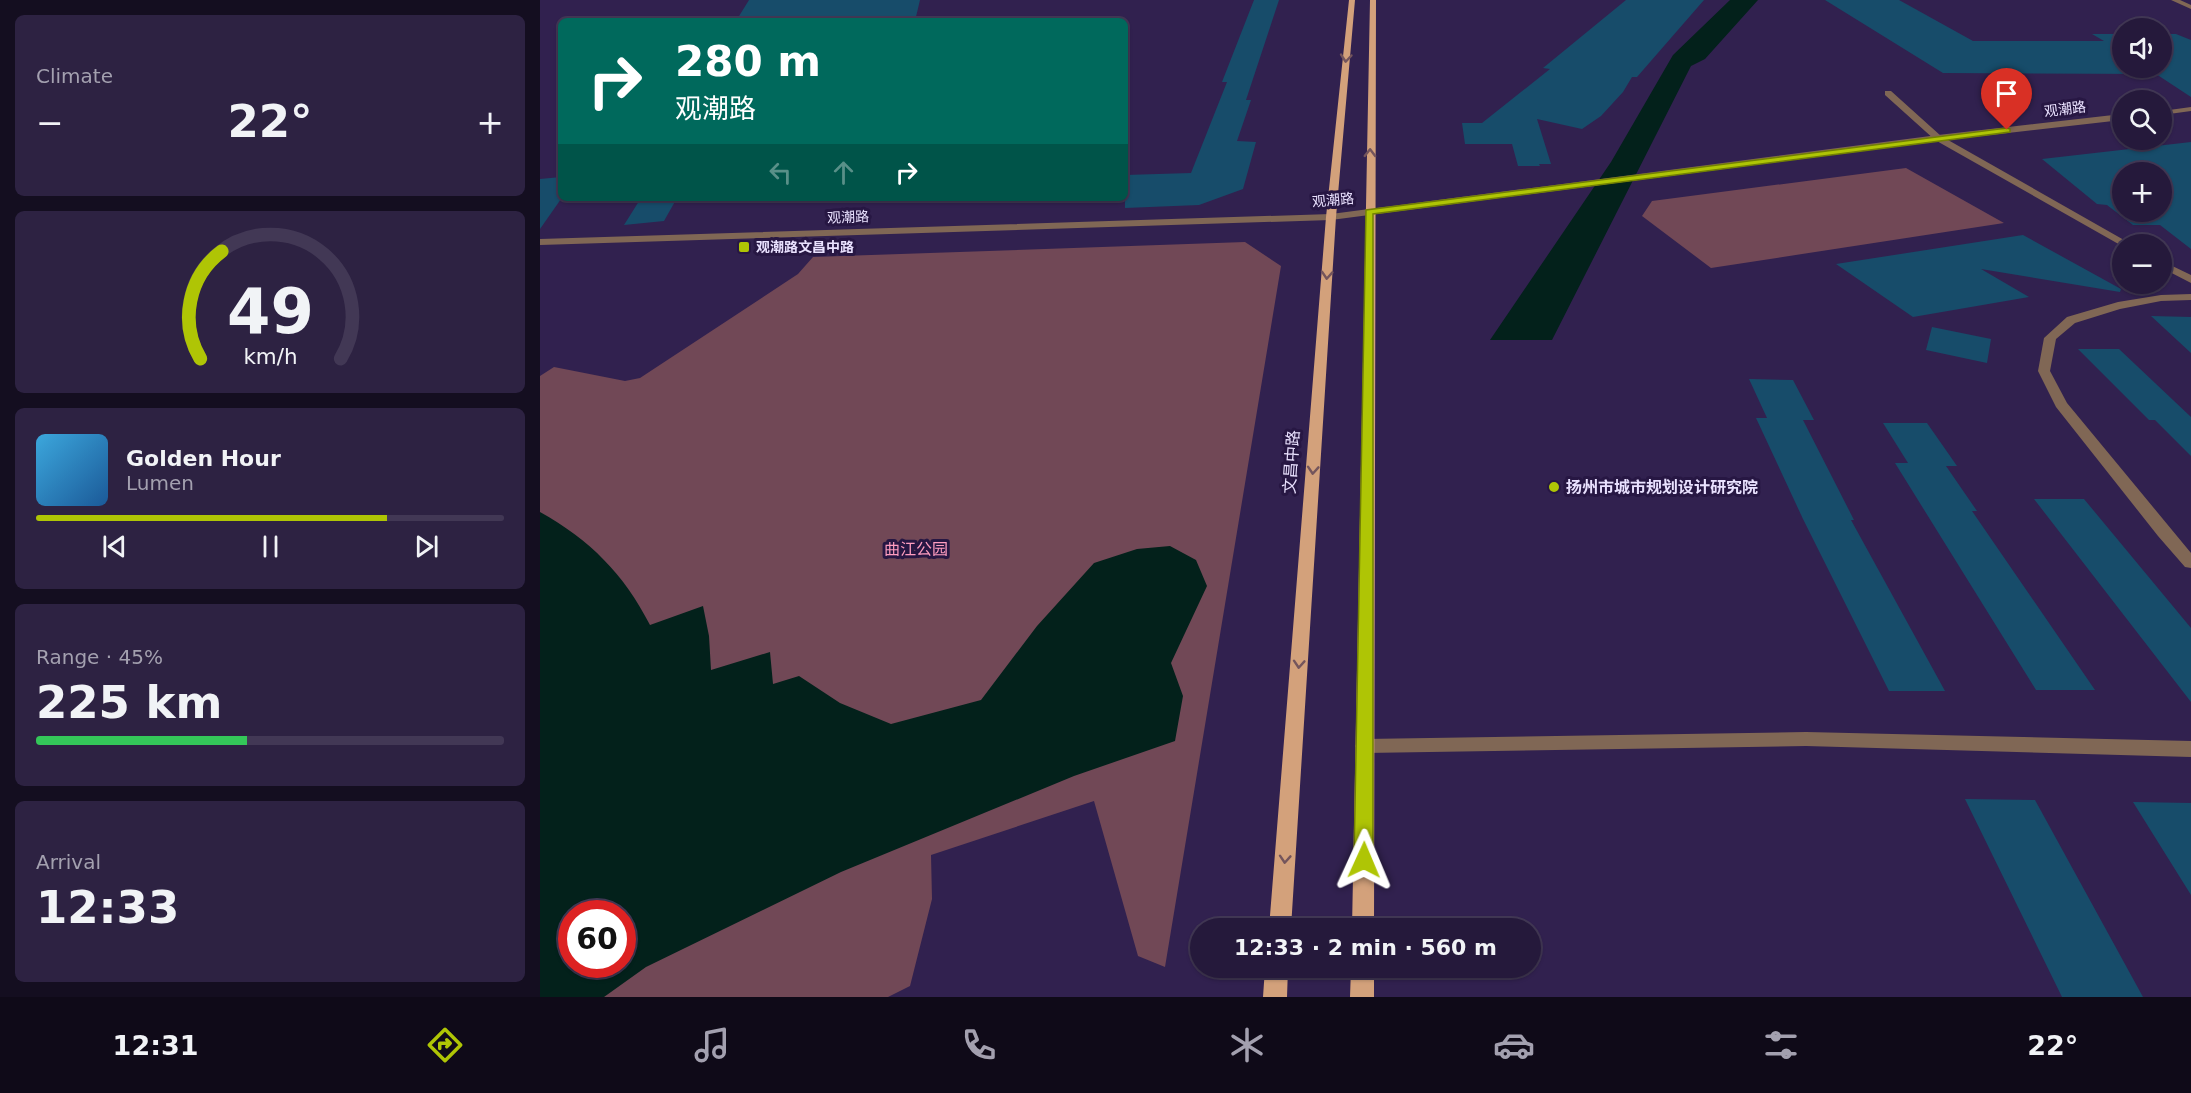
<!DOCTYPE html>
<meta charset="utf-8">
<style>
:root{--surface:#25193b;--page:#2d2242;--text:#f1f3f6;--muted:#a3a0af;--line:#423855;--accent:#afc505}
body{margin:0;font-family:"DejaVu Sans","Noto Sans SC",sans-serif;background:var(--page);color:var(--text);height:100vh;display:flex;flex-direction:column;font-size:22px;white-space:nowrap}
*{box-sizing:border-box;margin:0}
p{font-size:20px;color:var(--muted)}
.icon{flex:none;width:33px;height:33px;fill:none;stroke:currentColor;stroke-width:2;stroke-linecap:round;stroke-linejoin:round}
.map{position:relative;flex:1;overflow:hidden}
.side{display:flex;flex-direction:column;gap:15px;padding:15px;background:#140e20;width:540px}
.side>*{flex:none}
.hud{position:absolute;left:18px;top:18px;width:570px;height:183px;border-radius:9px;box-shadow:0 2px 4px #0004,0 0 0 2px var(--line);background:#00695c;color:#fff;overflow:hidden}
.buttons{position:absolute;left:1572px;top:18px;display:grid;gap:12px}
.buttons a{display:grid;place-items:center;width:60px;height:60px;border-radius:50%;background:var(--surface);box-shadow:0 2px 4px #0004,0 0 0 2px var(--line);font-size:30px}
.speed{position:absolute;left:18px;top:900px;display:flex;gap:12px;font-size:30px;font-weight:700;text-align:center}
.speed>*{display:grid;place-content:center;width:78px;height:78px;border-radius:50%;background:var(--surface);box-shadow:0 2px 4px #0004,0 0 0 2px var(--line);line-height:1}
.speed .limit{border:9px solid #d22;background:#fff;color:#111}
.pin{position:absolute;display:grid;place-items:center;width:51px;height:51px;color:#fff;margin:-62px -26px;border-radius:50% 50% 50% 0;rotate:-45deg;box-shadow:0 0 6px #0007}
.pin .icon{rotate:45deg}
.me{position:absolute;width:66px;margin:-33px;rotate:1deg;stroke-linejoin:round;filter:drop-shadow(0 0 4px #0008)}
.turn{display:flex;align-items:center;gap:21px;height:126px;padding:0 18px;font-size:27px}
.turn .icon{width:78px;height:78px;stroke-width:2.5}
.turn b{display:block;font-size:42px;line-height:51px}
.lanes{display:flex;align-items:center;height:57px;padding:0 18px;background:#0003;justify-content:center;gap:30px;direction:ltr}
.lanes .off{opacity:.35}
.big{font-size:45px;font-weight:700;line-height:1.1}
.side .card{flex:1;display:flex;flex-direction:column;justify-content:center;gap:9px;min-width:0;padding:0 21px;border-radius:9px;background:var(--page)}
.side .dial{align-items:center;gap:0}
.dial svg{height:156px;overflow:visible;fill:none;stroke:var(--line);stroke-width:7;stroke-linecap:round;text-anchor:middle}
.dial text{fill:var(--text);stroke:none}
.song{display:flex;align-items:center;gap:18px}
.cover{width:72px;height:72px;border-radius:9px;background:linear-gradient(135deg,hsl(200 70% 55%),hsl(210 70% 35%))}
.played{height:6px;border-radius:3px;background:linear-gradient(90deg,var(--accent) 75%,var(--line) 75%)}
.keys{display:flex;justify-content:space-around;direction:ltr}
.heat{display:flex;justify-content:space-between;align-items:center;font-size:33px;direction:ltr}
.charge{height:9px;border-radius:4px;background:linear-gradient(90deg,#34c759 45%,var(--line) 0)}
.trip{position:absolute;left:650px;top:918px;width:351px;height:60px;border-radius:30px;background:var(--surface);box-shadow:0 2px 4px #0004,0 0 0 2px var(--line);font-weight:700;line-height:60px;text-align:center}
.tab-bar{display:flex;height:96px;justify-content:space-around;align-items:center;background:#0f0a18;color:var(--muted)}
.tab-bar .icon{width:42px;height:42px}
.tab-bar .selected{color:var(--accent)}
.tab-bar b{font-size:27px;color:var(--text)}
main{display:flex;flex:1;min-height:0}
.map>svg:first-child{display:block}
.green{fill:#714856;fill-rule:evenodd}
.water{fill:#03211b;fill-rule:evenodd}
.building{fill:#174c6a;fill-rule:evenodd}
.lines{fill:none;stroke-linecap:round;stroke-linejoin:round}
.service{fill:#806755;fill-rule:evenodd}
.tertiary{fill:#806755;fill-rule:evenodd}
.primary{fill:#d3a17b;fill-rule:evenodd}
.oneway{stroke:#74555c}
.route{fill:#afc505;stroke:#728003;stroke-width:1.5}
.poi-dot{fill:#afc505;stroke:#271743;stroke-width:2}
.labels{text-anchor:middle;stroke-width:6;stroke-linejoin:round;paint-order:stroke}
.far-street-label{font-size:14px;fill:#e9e1fe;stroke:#271743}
.far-poi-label{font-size:14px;font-weight:bold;fill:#e9e1fe;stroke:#271743;text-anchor:start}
.street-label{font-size:16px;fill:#e9e1fe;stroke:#271743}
.poi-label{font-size:16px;font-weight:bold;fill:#e9e1fe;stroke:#271743;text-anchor:start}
.park-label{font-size:16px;fill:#fe9dbf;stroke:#271743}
</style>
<main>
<section class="side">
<div class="card"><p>Climate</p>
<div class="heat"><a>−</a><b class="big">22°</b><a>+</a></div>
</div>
<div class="card dial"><svg viewBox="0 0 100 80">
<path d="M14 69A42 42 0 1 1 86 69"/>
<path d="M14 69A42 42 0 0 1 25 14" stroke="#afc505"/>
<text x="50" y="56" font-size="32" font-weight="700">49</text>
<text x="50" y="72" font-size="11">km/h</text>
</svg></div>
<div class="card">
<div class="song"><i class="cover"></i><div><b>Golden Hour</b><p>Lumen</p></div></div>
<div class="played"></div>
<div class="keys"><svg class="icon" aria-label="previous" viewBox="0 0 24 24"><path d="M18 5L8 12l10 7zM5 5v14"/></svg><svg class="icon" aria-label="pause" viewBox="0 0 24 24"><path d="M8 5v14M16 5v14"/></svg><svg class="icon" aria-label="next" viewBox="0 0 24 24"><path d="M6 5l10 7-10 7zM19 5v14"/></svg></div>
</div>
<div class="card"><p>Range · 45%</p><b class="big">225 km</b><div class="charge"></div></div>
<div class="card"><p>Arrival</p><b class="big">12:33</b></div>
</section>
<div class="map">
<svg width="1651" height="997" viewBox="0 0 1651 997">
<rect width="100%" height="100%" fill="#31214f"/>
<path class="green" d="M1366 168 1464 223 1171 268 1102 216 1112 201Z
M705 242 741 266 625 967 598 956 554 801 391 855 392 899 370 986 348 997H0V376L14 367 85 381 100 378 258 274 273 257ZM32 914H82V964H32Z"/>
<path class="water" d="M1190 0H1218L1165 59 1151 66 1012 340H950L1071 162 1133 55Z
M0 512C50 540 84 574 110 625L163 606 169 636 171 670 230 652 233 684 259 676 300 703 351 724 441 700 497 626 554 563 597 549 630 546 656 560 667 586 631 663 643 696 635 741 534 776 301 872 106 967 64 997H0ZM32 914H82V964H32Z"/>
<path class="building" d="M209 0H380L375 21H196Z
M714 0H739L706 100H711L697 141 716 142 703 189 659 205 585 208V175L651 173 687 82H682Z
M1086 0H1164L1097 77H1092L1083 92 1061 116 1042 129 997 119 1011 164H999L1000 166H978L972 144H925L922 123H942L1010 69 1003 68Z
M1285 0H1359L1433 41H1564L1552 34H1582V68H1622V34H1636L1651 40V97L1616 74 1403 73Z
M1651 142V249L1620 225H1593L1567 205 1557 204 1502 159ZM1582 172H1622V212H1582Z
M21 177V199L0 229V179Z
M101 198H137L124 221 84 225Z
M1483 235 1581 289 1580 292 1441 269 1489 297 1373 317 1296 264Z
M1611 316 1651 317V353Z
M1392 327 1451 339 1447 363 1386 350Z
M1538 349H1579L1651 417V456L1615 420H1609Z
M1209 379 1253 380 1274 420H1263L1314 520H1311L1405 691H1349L1263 519 1216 418H1227Z
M1343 423H1387L1417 466H1406L1437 511H1432L1555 690H1496L1355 463H1368Z
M1494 499H1544L1651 628V702Z
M1425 799 1495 800 1603 997H1522Z
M1593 802 1651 803V895Z"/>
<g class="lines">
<path class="service" d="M1345 91H1351L1401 136 1591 244 1582 246 1395 140 1345 95Z
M1622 261 1651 275V283L1622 268Z
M1651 294V300L1621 301 1580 309 1535 323 1516 339 1510 371 1527 403 1651 553V568L1645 567 1618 536 1516 407 1498 371 1504 338 1527 317 1578 302 1621 295Z
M1266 732 1651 741V757L1266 746 825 753 818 751 815 746 818 741 825 739Z"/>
<path class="tertiary" d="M1631 0H1640L1651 5V9Z
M1651 107V111L1622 115V111Z
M1582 114V120L1398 141 791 220 0 245V239L791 214 1398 135Z"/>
<path class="primary" d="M809 0H815L796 217 751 928H729L786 217Z
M830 0H836L834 928H812Z
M725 968H748L747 997H723Z
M811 968H834V997H810Z"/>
</g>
<defs><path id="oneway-chevron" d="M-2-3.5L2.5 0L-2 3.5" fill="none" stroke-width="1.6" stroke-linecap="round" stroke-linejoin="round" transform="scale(1.5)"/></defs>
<g class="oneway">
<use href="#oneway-chevron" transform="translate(806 58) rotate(95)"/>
<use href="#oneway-chevron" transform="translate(830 153) rotate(-89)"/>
<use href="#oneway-chevron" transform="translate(787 275) rotate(94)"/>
<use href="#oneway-chevron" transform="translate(773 470) rotate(94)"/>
<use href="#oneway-chevron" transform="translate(759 664) rotate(94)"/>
<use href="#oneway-chevron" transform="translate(745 859) rotate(94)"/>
</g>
<path class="route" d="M1467 128 1470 129V132L833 214V860L830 866 824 868 817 866 814 860 826 210Z"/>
<g class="poi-dot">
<rect x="198" y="241" width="12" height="12" rx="3"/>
<circle cx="1014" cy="487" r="6"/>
</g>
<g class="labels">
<g class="far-street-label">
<text transform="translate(1525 109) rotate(-7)" y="5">观潮路</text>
<text transform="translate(793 200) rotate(-5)" y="5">观潮路</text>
<text transform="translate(308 217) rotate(-2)" y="5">观潮路</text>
</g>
<g class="far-poi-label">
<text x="216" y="252">观潮路文昌中路</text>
</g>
<g class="street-label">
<text transform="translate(751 462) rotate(-86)" y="6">文昌中路</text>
</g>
<g class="poi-label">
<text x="1026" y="493">扬州市城市规划设计研究院</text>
</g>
<g class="park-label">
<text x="376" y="555">曲江公园</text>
</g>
</g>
</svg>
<div class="buttons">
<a><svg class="icon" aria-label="sound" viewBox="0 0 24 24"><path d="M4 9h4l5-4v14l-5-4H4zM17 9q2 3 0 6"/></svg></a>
<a><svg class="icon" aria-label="search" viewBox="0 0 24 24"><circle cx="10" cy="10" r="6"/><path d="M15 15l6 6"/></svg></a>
<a>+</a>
<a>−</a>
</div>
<div class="speed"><div class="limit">60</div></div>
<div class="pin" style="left:1467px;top:130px;background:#d93025"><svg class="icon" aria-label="arrive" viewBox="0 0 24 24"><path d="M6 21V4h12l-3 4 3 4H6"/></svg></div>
<svg class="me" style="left:824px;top:860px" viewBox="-20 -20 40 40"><path d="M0-17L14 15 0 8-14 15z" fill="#afc505" stroke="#fff" stroke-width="4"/></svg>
<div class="trip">12:33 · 2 min · 560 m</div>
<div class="hud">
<div class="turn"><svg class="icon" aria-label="right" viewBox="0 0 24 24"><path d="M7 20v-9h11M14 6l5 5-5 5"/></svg><div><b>280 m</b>观潮路</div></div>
<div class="lanes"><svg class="icon off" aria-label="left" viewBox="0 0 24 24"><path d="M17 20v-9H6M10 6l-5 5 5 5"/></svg><svg class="icon off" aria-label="ahead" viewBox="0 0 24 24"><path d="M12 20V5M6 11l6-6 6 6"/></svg><svg class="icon" aria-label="right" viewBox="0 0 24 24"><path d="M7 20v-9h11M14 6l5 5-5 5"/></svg></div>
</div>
</div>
</main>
<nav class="tab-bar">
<b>12:31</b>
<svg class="icon selected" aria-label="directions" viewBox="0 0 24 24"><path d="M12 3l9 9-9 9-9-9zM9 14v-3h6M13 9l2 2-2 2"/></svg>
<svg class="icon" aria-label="music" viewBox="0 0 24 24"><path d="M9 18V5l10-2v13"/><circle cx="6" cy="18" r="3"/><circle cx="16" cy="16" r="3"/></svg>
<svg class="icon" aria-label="phone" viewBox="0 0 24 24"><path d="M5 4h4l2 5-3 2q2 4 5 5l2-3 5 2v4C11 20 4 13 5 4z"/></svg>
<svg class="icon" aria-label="climate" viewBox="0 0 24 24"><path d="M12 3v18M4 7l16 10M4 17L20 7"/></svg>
<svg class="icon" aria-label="car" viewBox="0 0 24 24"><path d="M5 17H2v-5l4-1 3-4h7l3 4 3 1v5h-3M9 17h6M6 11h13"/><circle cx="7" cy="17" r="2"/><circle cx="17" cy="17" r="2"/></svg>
<svg class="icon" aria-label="filters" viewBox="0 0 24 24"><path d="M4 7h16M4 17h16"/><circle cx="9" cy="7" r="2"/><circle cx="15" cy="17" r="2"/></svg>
<b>22°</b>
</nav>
